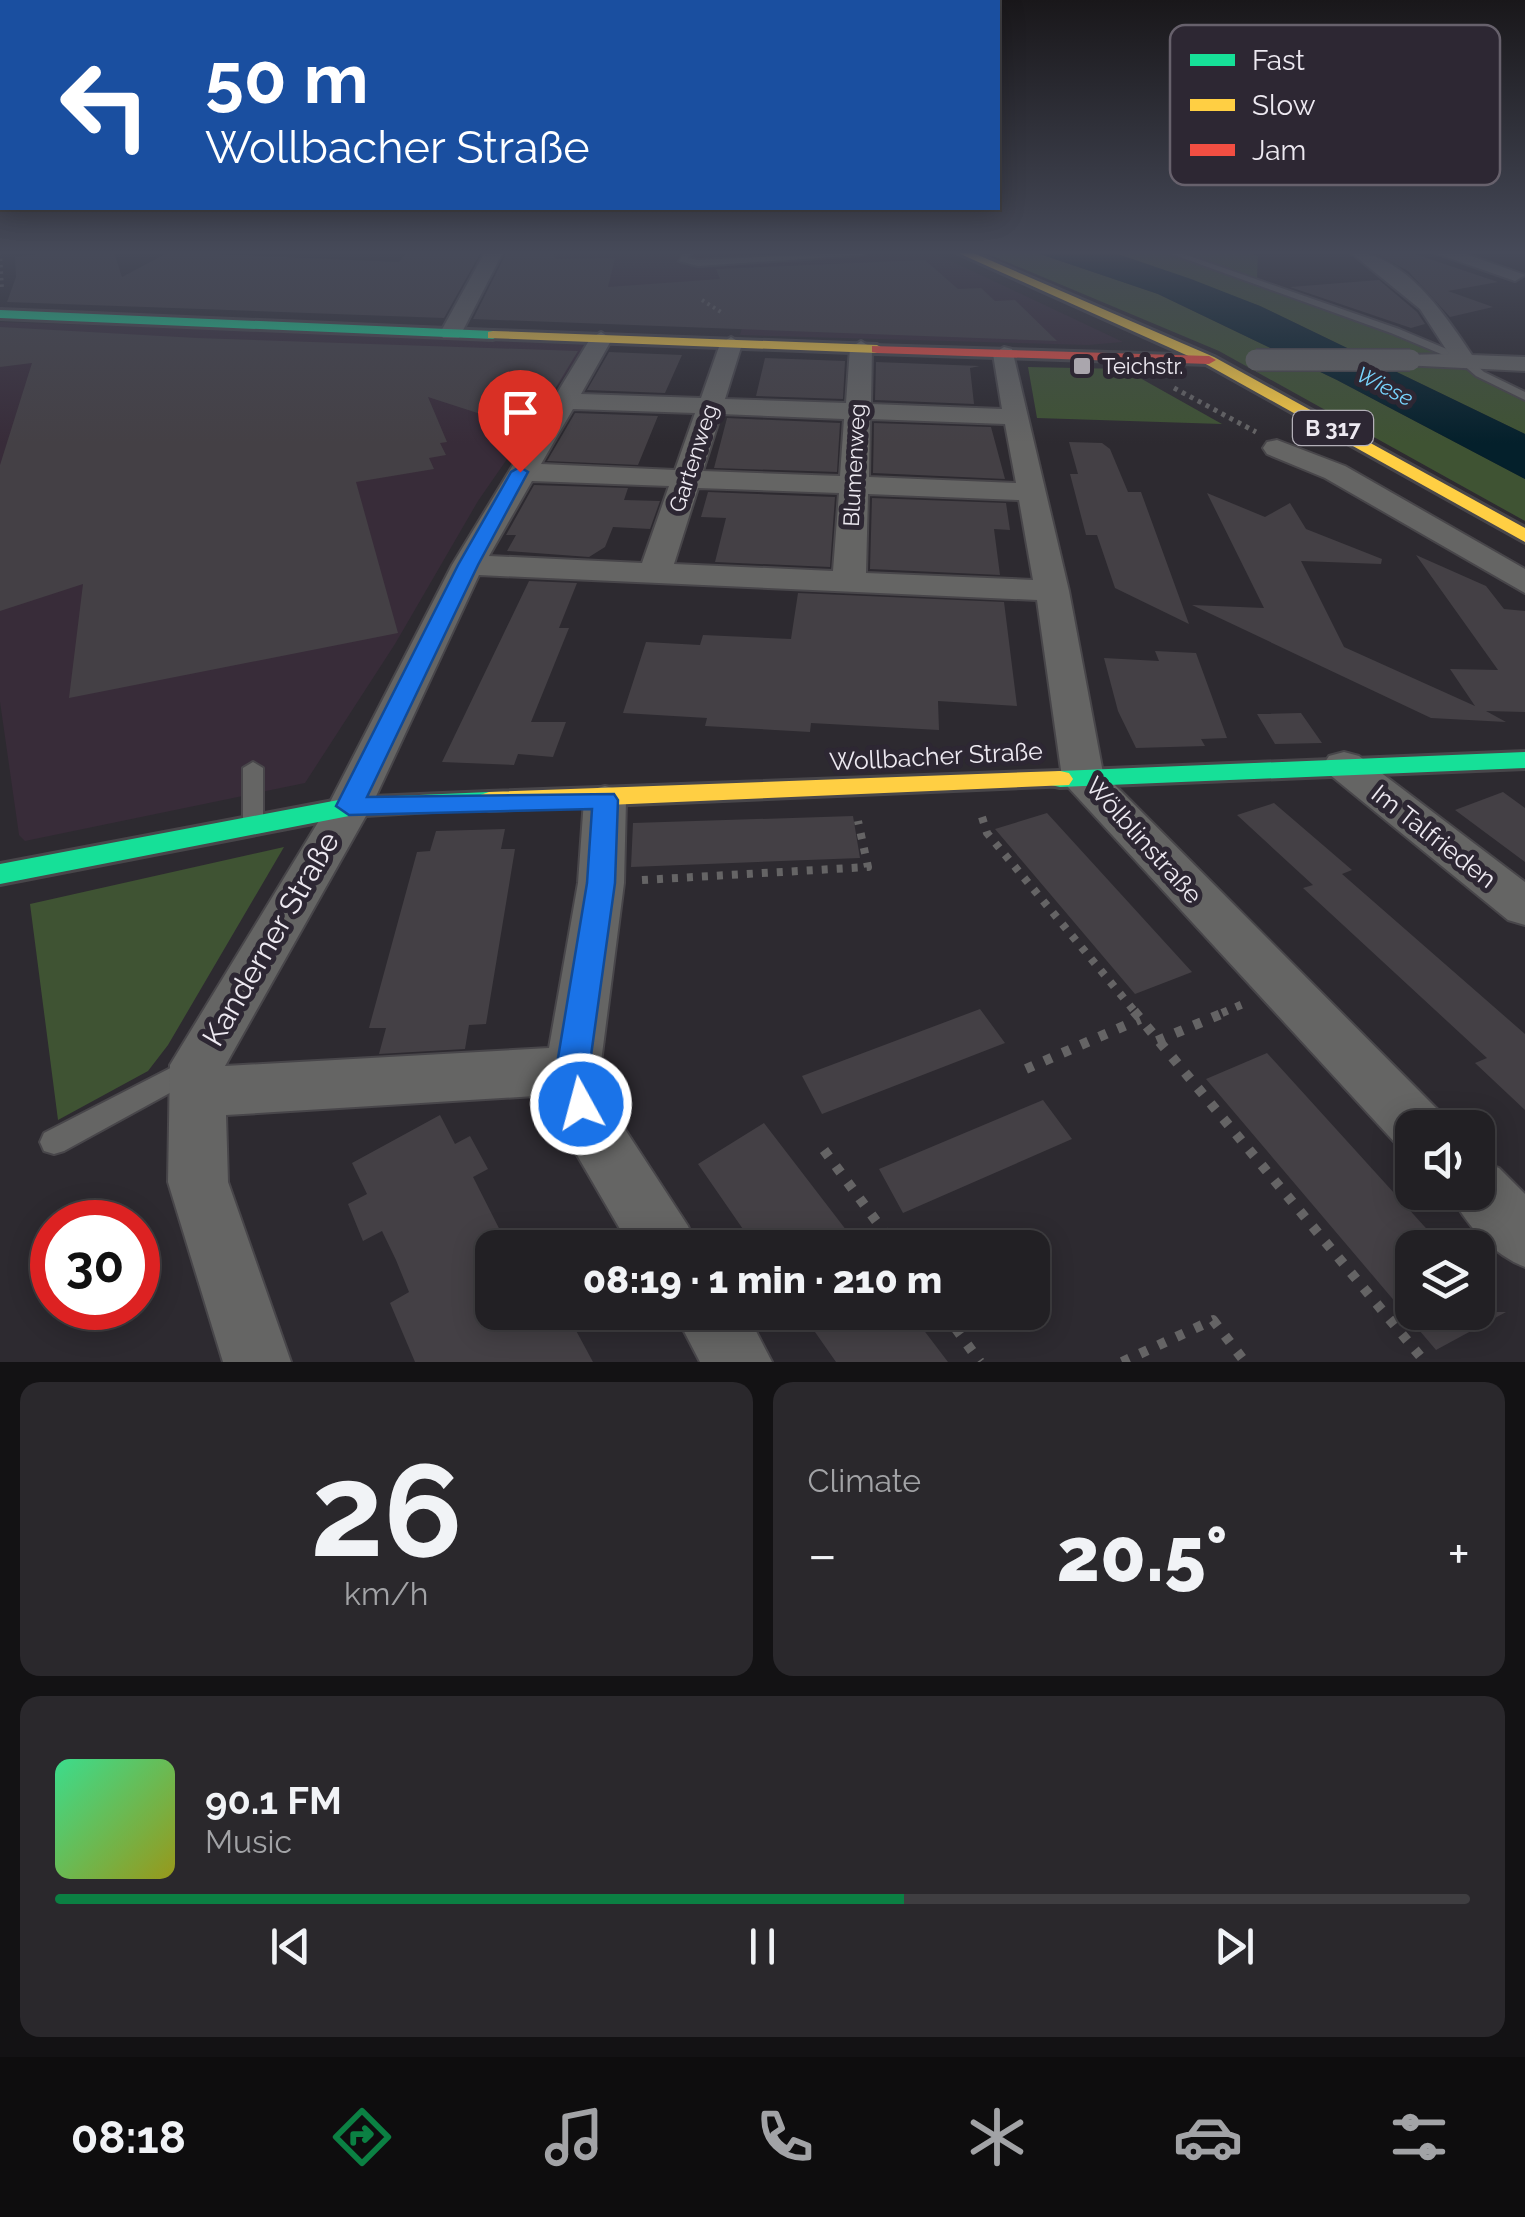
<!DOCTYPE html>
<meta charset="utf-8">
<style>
:root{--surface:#222024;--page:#2a282c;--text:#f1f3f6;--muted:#a2a3a6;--line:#3f3e41;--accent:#0b8043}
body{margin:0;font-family:Raleway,sans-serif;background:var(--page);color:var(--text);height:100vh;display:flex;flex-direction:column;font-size:38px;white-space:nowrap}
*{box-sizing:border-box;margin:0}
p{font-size:32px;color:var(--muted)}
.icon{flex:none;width:55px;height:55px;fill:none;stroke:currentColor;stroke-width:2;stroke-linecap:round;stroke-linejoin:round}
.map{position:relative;height:1362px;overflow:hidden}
.panel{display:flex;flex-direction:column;gap:20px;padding:20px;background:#131214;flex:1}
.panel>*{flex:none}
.hud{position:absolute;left:0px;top:0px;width:1000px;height:210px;box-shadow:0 5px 25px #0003,0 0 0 2px var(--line);background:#1a4fa0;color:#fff;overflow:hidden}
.buttons{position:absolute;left:1395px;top:1110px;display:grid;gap:20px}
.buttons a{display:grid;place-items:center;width:100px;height:100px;border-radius:20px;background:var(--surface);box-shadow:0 5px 25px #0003,0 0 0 2px var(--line);font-size:50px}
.speed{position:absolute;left:30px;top:1200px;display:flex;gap:20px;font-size:50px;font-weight:700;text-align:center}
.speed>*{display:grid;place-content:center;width:130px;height:130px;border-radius:50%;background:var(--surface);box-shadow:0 5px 25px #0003,0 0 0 2px var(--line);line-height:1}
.speed .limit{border:15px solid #d22;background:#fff;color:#111}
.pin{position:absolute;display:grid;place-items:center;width:85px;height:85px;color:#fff;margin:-102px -42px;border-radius:50% 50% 50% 0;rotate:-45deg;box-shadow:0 0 10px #0007}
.pin .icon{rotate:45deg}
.me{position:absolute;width:110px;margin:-55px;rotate:353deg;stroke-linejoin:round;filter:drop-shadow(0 0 8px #0008)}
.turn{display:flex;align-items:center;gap:35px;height:210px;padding:0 40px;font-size:45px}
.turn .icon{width:130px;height:130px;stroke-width:2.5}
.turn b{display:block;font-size:70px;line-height:85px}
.big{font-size:75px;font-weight:800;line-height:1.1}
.panel .card{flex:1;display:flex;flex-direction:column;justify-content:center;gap:15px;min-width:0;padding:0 35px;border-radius:20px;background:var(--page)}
.panel .dial{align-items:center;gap:0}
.dial b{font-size:130px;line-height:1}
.song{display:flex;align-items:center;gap:30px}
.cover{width:120px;height:120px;border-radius:15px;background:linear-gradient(135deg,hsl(150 70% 55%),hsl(60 70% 35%))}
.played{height:10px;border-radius:5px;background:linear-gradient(90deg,var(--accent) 60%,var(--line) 60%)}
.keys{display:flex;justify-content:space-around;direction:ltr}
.heat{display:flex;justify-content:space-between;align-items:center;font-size:55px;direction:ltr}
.panel .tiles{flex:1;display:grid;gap:20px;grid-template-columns:1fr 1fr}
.card:last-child{grid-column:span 2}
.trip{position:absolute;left:475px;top:1230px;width:575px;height:100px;border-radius:20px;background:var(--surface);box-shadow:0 5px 25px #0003,0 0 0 2px var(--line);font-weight:800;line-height:100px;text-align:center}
.tabs{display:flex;height:160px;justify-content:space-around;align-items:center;background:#0e0d0e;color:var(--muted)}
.tabs .icon{width:70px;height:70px}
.tabs .current{color:var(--accent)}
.tabs b{font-size:45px;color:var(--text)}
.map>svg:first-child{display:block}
.commercial{fill:#382c39}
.green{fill:#3f5333}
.water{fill:#04202b}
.building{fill:#444045}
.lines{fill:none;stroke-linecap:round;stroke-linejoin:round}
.lane-casing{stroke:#48464a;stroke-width:4}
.street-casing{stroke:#48464a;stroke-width:4}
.fast-casing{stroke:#48464a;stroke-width:6}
.slow-casing{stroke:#48464a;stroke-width:6}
.jam-casing{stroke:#48464a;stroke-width:6}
.path-far3{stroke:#656465;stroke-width:4;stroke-dasharray:2.5 4;stroke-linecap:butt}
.path-far2{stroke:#656465;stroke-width:5;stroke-dasharray:4 5;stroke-linecap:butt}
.path-far1{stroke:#656465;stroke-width:8;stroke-dasharray:6 9;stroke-linecap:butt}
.path{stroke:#656465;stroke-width:10;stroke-dasharray:8 12;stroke-linecap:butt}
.lane{fill:#656564;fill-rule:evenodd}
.street{fill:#656564;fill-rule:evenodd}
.fast{fill:#16e098;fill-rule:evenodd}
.slow{fill:#ffcf43;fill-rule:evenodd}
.jam{fill:#f24e42;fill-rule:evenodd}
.street-bridge-casing{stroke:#48464a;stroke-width:24;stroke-linecap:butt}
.street-bridge{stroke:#656564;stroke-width:21}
.route{fill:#1a73e8;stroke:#114b97;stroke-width:2.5}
.poi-dot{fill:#aaa6ad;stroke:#2d2733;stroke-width:4}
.labels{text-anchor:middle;stroke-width:10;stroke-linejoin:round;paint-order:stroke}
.far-poi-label{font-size:22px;fill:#ede9f1;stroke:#2d2733;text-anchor:start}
.far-water-label{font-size:22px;font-style:italic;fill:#78d4fd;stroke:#2d2733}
.shield{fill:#2d2733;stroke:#b3afb8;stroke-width:2.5}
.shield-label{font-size:22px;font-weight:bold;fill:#ede9f1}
.far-street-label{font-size:22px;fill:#ede9f1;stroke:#2d2733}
.street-label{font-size:25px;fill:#ede9f1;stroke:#2d2733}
.near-street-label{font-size:30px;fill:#ede9f1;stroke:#2d2733}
.key{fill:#2d2733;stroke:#67616c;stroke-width:2.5}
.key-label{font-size:28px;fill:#ede9f1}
</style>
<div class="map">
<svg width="1525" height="1362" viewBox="0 0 1525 1362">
<rect width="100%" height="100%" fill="#2d2a30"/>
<path class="commercial" d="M506 252H932L1123 342 1088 345 740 335 744 320 643 295 484 297Z
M0 322 588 342 478 501 395 644 305 783 25 841 19 835 0 702Z"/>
<path class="green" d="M983 252H1034L1158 294 1337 380 1525 479V521L1219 351Z
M1112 252H1249L1258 256 1257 278 1525 390V434L1260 306Z
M1028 367 1124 369 1222 424 1037 418Z
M284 847 168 1045 148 1071 58 1120 30 904Z"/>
<path class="water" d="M1034 252H1112L1191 279 1260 306 1525 434V479L1337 380 1158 294Z"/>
<path class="building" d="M52 252H114L122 277 169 252 399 262 407 252H481L444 318 7 302 16 277 15 257Z
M507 252H554L555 259 615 258 608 287 720 279 716 269 925 260 958 289 981 288 995 301 1015 300 1057 341 473 319Z
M1373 252H1409L1498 282 1448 291 1493 307 1450 317 1408 271Z
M1379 280 1417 312 1425 324 1411 328 1290 287Z
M0 327 197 338 578 351 530 430 428 397 447 442 440 443 446 455 429 458 434 469 356 482 398 633 69 698 83 584 0 611V465L32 363 0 367Z
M609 352 682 355 665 393 587 390Z
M765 358 845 361 843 399 756 396Z
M876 362 980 366 970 368 974 404 875 400Z
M575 413 658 416 638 465 547 461Z
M727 418 840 423 837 472 714 468Z
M874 423 991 427 1005 479 873 473Z
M1069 442 1102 443 1110 449 1128 492H1141L1189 624 1115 588 1097 535H1086L1070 474H1078Z
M534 485 628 488 624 500 660 501 650 529 613 527 605 547 589 557 507 551 516 535H506Z
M708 492 835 497 830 567 715 562 726 518 701 517Z
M1207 493 1265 517 1290 503 1306 529 1382 559 1381 564 1301 561 1344 647 1475 706 1450 669 1498 670 1416 555 1486 586 1504 609 1525 611V712L1486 711 1506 722 1431 718 1192 605 1264 608Z
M872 498 1006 503 1010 530 994 529 1000 575 870 569Z
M529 581 577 583 559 628H569L531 722H566L553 757 518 754 514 765 442 762Z
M798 593 1004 602 1017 706 938 701 939 730 811 723 810 732 705 726 707 718 623 713 646 642 700 645 703 635 791 639Z
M1155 651 1196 653 1227 738 1201 739 1205 746 1136 748 1118 711 1104 658 1159 661Z
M1301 713 1322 743 1275 744 1257 714Z
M1503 792 1525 808V862L1455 810Z
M1274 803 1352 870 1342 874 1525 1034V1110L1475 1063 1487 1058 1303 888 1313 885 1237 815Z
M1047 813 1192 972 1135 994 995 829Z
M853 816 860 858 631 867 633 823Z
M505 829 501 849H515L486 1024 469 1025 465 1049 379 1054 386 1028H369L417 852 430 851 436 831Z
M980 1009 1005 1043 822 1114 802 1076Z
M1267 1053 1444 1248H1412V1312H1506L1436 1350 1206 1079Z
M1043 1100 1072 1139 903 1213 879 1169Z
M440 1115 455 1144 470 1136 488 1169 473 1177 509 1248H492V1312H566L593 1362H415L390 1303 409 1292 396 1260 382 1231 363 1241 348 1204 367 1194 352 1163Z
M764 1123 840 1222 860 1248H756L698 1164Z
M801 1312H910L948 1362H836Z"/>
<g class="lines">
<g class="lane-casing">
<path id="lane" d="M684 252H693L688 258 698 260 866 252 862 255 698 266 679 261Z
M1166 252H1178L1399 329 1468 358 1484 372 1525 392V400L1476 376 1460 362 1391 333Z
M253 762 263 768V822L260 827H246L243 822V768Z
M188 1059 197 1062 201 1070 197 1078 64 1151 54 1154 44 1151 40 1142 44 1133Z"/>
</g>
<g class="street-casing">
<path id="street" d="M485 252H503L459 338H443L440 333Z
M1350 252C1404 252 1445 315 1472 355L1525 357V371L1402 365V355L1449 354 1420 309Z
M1432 252H1460L1525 275 1515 281Z
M601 332 612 339 581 394 701 398 720 344 731 337 742 344 725 399 846 403 850 348 861 341 872 348 871 404 1002 409 993 354 1004 347 1012 349 1069 591 1103 773 1438 1110 1446 1128H1412V1152L1398 1146 1068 787 1062 777 1037 600 479 575 371 807 225 1066 549 1048 578 883 584 800 590 790 605 786 620 790 626 800 624 883 600 1070 617 1117 688 1226 697 1248H631L577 1155 551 1095 226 1115 228 1182 291 1362H223L168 1182 170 1065 328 806 452 565 590 339ZM573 409 695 413 675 470 541 464ZM721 414 844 419 840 476 703 471ZM870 419 1005 424 1016 483 869 477ZM532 481 669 486 642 563 489 556ZM698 488 839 493 833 571 674 564ZM868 494 1019 500 1033 580 866 573Z
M1277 440 1345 466 1525 569V593L1325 478 1267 454 1263 448 1267 442Z
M1344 752 1359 756 1525 882V925L1508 920 1329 774 1323 765 1329 756Z
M1478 1160 1499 1168 1525 1194V1267C1494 1255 1464 1224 1450 1192H1478Z
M674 1312H746L772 1362H700Z"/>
</g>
<g class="fast-casing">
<path id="fast" d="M0 310 493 331 500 335 493 339 0 318Z
M1525 752V768L1060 787 1051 785 1047 779 1051 773 1060 771Z
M489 792 498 795 502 801 498 807 349 816 0 884V864L349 798Z"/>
</g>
<g class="slow-casing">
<path id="slow" d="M956 252H971L1214 357 1525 528V542L1204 363Z
M493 331 877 345 884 349 877 353 488 338V332Z
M1060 771 1069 773 1073 779 1069 785 489 810 480 807 476 801 480 795 489 792Z"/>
</g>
<g class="jam-casing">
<path id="jam" d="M872 346 1209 356 1216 360 1209 364 877 353 872 352Z"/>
</g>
<path class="path-far3" d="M0 252 2 289
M702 300 724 314"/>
<path class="path-far2" d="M1174 388 1256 432"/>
<path class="path-far1" d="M982 817 987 833 1136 1013
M642 880 868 867 858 821
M1222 1013 1243 1004"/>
<path class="path" d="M1134 1011 1425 1362
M1157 1041 1228 1011
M1026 1069 1140 1019
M824 1150 896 1248
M944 1312 980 1362
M1122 1362 1213 1320 1245 1362"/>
<use href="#lane" class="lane"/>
<use href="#street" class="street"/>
<use href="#fast" class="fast"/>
<use href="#slow" class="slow"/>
<use href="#jam" class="jam"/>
<g class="street-bridge-casing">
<path id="street-bridge" d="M1256 360H1410"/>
</g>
<use href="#street-bridge" class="street-bridge"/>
</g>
<linearGradient id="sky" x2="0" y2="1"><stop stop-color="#19171a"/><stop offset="0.57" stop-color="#464a59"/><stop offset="1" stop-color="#464a59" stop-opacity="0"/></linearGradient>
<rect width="1525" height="443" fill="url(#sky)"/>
<path class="route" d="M520 467 528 472 478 565 367 797 614 794 618 800 615 883 589 1070 598 1104 593 1115 581 1119 569 1115 556 1070 587 883 592 809 349 815 336 806 458 565 511 472Z"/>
<rect class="poi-dot" x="1072" y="356" width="20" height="20" rx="5"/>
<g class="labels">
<g class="far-poi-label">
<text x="1102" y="374">Teichstr.</text>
</g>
<g class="far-water-label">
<text transform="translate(1385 386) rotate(27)" y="8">Wiese</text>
</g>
<rect class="shield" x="1293" y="411" width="80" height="34" rx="8"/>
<g class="shield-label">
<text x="1333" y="436">B 317</text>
</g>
<g class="far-street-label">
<text transform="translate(693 458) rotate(-72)" y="8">Gartenweg</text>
<text transform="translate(854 465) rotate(-87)" y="8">Blumenweg</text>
</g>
<g class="street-label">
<text transform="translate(936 756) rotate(-3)" y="9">Wollbacher Straße</text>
<text transform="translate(1434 836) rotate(38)" y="9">Im Talfrieden</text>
<text transform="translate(1144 840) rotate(48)" y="9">Wölblinstraße</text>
</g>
<g class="near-street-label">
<text transform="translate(271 939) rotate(-60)" y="10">Kanderner Straße</text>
</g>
</g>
<rect x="1170" y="25" width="330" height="160" rx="15" class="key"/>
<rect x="1190" y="54" width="45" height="12" fill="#16e098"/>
<rect x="1190" y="99" width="45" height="12" fill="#ffcf43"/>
<rect x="1190" y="144" width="45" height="12" fill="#f24e42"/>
<g class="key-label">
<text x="1252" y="70">Fast</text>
<text x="1252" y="115">Slow</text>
<text x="1252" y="160">Jam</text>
</g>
</svg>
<div class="buttons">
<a><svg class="icon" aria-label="sound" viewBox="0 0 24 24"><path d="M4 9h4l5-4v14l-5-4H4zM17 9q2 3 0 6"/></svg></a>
<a><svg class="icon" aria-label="layers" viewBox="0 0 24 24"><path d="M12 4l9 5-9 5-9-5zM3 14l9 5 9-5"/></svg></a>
</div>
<div class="speed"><div class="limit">30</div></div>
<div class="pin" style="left:520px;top:472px;background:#d93025"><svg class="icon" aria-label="arrive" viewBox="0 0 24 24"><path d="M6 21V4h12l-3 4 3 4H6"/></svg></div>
<svg class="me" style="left:581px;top:1104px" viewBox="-20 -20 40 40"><circle r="17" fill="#1a73e8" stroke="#fff" stroke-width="3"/><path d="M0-11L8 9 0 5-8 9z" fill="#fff"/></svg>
<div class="trip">08:19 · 1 min · 210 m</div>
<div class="hud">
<div class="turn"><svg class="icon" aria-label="left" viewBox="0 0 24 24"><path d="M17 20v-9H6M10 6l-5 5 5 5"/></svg><div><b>50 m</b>Wollbacher Straße</div></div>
</div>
</div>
<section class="panel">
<div class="tiles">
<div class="card dial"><b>26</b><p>km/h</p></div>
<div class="card"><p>Climate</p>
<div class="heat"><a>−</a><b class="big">20.5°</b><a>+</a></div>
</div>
<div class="card">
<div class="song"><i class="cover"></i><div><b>90.1 FM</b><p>Music</p></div></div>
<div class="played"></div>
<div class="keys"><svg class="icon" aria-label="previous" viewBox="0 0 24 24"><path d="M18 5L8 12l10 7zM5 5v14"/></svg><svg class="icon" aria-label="pause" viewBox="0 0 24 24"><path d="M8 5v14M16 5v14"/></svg><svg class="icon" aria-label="next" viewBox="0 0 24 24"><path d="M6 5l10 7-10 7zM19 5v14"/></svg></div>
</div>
</div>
</section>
<nav class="tabs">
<b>08:18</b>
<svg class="icon current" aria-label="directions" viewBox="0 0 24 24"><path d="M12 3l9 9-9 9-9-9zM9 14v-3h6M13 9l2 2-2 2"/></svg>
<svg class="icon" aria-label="music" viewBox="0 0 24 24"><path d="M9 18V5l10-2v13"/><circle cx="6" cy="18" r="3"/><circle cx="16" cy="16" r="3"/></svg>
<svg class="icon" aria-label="phone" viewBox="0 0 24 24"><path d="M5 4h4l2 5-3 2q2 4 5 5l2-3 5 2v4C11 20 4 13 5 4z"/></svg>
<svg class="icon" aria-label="climate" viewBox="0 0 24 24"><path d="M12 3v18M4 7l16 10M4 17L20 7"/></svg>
<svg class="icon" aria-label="car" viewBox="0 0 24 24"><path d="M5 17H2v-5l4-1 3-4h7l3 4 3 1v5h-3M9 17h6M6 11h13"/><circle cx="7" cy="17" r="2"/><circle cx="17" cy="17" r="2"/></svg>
<svg class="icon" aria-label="filters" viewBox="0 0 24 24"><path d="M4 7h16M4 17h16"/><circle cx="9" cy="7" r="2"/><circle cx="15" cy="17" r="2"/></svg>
</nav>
